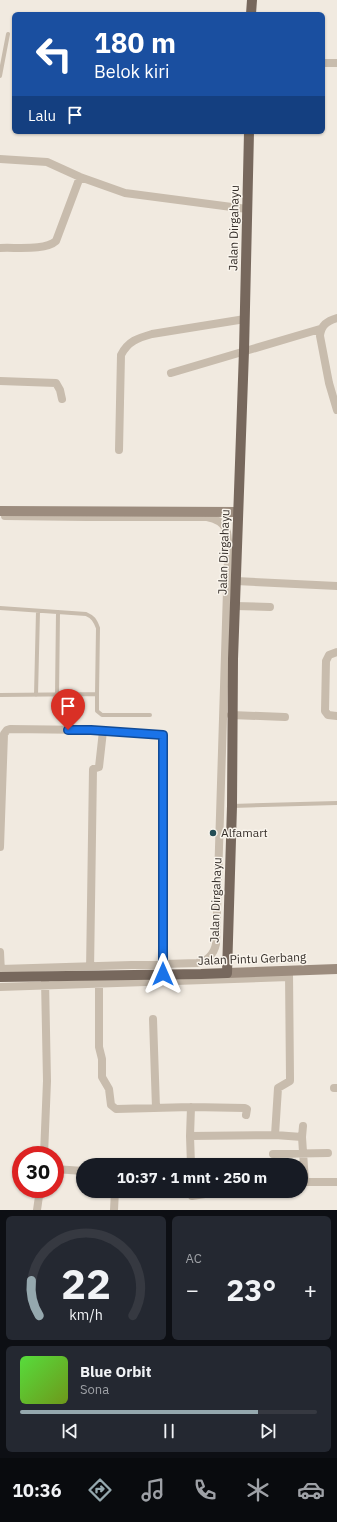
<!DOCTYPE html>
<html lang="id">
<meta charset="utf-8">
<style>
:root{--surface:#171b24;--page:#242831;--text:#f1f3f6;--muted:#9ea1a6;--line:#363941;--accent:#95a8ae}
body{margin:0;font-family:"IBM Plex Sans",sans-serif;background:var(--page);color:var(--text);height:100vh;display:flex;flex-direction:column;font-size:15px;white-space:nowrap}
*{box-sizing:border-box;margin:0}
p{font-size:13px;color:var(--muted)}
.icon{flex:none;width:22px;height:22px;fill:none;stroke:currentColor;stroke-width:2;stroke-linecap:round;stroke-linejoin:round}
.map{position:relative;height:1210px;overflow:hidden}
.drawer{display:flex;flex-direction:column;gap:6px;padding:6px;background:#0d0f14;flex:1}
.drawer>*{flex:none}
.guide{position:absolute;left:12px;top:12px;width:313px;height:122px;border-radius:6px;box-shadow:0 1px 3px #0004;background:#1a4fa0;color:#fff;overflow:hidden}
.speed{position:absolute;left:12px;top:1146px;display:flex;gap:8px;font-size:20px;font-weight:700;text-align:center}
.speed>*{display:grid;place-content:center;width:52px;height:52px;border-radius:50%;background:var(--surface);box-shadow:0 1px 3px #0004;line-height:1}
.speed .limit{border:6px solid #d22;background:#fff;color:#111}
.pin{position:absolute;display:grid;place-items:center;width:34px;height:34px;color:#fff;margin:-41px -17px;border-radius:50% 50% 50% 0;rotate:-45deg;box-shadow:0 0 4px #0007}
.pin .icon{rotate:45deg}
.me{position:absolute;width:44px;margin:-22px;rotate:0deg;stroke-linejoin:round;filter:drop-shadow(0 0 3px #0008)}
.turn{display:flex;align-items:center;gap:14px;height:84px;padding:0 16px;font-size:18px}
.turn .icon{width:52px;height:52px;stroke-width:2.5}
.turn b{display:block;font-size:28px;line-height:34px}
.then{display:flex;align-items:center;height:38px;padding:0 16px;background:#0003;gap:8px;font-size:15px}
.big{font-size:30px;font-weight:800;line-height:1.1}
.drawer .card{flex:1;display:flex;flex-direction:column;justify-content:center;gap:6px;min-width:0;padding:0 14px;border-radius:6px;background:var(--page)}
.drawer .dial{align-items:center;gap:0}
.dial svg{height:104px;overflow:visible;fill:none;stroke:var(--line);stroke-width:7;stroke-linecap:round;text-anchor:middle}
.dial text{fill:var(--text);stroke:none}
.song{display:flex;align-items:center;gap:12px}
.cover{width:48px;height:48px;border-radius:6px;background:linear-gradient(135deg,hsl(110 70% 55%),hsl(80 70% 35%))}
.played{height:4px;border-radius:2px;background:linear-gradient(90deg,var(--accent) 80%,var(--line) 80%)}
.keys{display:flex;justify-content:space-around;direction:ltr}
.heat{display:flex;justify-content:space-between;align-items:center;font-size:22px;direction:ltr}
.drawer .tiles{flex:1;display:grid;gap:6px;grid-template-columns:1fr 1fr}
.card:last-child{grid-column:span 2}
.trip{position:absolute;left:76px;top:1158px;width:232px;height:40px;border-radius:20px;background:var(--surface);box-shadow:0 1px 3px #0004;font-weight:800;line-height:40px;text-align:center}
.menu{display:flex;height:64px;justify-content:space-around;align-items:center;background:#090b0e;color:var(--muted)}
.menu .icon{width:28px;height:28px}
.menu .selected{color:var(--accent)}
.menu b{font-size:18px;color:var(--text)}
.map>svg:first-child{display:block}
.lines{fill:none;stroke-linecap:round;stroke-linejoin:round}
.lane{stroke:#c8bcad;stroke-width:4}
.street{stroke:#c8bcad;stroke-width:8}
.secondary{stroke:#9c8c7e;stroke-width:10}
.primary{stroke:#77685d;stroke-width:10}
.route-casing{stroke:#114b97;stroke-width:10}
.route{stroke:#1a73e8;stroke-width:7}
.poi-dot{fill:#244d55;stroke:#f9f4ec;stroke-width:1.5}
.labels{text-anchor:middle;stroke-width:3;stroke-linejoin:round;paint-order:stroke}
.street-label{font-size:12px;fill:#37302b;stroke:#f9f4ec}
.poi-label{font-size:12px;fill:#37302b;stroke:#f9f4ec;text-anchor:start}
</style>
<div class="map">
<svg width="337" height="1210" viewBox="0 0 337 1210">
<rect width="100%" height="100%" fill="#f1eae0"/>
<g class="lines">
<path class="lane" d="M0 76 8 34
M0 608 86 614C93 617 95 620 98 628L97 694 0 695
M97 694V711L102 715H150
M36 695 38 611
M57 695 58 612
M232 806 337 803"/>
<path class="street" d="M323 63H337
M0 159 47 162 80 177 125 193 247 209
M0 248C15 247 45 251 56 241L80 177
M337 318C327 321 321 325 320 336L329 383 337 410
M171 373 320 329
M0 381 56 383 60 390 62 399
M119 450 121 355C128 341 138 338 152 334L245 319
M236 581 337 586
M235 606 270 607
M337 652 329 655 326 661 325 711 328 715 337 716
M231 715 285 717
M0 847 4 734 7 730 10 729 91 730 163 735V970
M0 952 1 973
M0 969 197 963C207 961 214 954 216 944L228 558C228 537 232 522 207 517H86L5 516
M90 971 93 769 99 767 103 731
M99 979V1047L102 1059V1077L109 1089 111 1105 116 1109 191 1107 245 1108 247 1109 246 1115
M0 987 289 977
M153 1019 156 1108
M334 1088H337
M275 1135 278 1088 290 1081V1077L289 973
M190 1136 275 1135 302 1137 305 1182
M302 1137 303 1126
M273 1154 328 1153
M44 1155 47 1081 45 980
M191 1165 190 1136 191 1107
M55 1169 83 1171
M301 1182H337
M191 1191 192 1196 224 1191
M37 1210 40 1189
M114 1210 115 1191"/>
<path class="secondary" d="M0 511 238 512
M227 973 337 969"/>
<path class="primary" d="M251 14 252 0
M0 977 201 974 227 973 232 806 233 659 244 351 249 132"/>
</g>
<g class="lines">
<g class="route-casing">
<path id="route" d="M68 730H91L163 735V974"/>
</g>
<use href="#route" class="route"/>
</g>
<circle class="poi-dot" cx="213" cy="833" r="4"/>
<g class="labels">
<g class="street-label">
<text transform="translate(234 228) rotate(-89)" y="4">Jalan Dirgahayu</text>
<text transform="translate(224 552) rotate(-88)" y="4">Jalan Dirgahayu</text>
<text transform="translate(216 900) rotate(-88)" y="4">Jalan Dirgahayu</text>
<text transform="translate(252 959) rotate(-2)" y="4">Jalan Pintu Gerbang</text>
</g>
<g class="poi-label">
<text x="221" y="837">Alfamart</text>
</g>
</g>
</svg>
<div class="speed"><div class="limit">30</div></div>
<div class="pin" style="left:68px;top:730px;background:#d93025"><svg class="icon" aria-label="arrive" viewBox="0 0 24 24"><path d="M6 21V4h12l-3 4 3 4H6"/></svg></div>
<svg class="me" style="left:163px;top:974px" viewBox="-20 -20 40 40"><path d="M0-17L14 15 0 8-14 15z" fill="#1a73e8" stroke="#fff" stroke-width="4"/></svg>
<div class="trip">10:37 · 1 mnt · 250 m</div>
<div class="guide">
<div class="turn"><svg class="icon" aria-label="left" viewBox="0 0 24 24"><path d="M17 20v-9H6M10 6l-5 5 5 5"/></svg><div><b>180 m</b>Belok kiri</div></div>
<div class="then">Lalu<svg class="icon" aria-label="arrive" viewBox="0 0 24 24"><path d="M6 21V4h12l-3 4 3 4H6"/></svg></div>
</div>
</div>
<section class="drawer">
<div class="tiles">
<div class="card dial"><svg viewBox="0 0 100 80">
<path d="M14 69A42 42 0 1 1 86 69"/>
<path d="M14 69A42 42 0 0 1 8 42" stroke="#95a8ae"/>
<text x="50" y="56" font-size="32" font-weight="700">22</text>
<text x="50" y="72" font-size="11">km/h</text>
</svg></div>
<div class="card"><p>AC</p>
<div class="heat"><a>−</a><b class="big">23°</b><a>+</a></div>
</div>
<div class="card">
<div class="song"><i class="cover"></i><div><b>Blue Orbit</b><p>Sona</p></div></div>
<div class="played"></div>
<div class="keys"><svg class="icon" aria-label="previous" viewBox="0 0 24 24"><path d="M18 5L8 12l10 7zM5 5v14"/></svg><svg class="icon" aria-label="pause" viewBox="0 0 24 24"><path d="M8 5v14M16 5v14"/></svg><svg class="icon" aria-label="next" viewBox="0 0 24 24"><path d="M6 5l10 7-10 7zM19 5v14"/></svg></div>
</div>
</div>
</section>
<nav class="menu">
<b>10:36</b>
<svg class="icon selected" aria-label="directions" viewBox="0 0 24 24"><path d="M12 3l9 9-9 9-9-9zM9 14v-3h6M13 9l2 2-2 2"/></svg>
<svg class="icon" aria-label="music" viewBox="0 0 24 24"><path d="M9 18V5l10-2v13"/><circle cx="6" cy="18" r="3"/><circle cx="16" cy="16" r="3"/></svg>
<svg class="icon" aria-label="phone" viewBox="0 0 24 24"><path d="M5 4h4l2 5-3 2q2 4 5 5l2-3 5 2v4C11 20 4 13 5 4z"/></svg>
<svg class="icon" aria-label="climate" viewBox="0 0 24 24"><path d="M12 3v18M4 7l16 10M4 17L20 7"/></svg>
<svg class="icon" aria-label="car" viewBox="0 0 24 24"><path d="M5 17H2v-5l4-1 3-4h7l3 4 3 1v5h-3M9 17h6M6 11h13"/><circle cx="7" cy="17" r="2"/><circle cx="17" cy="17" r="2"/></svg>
</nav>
